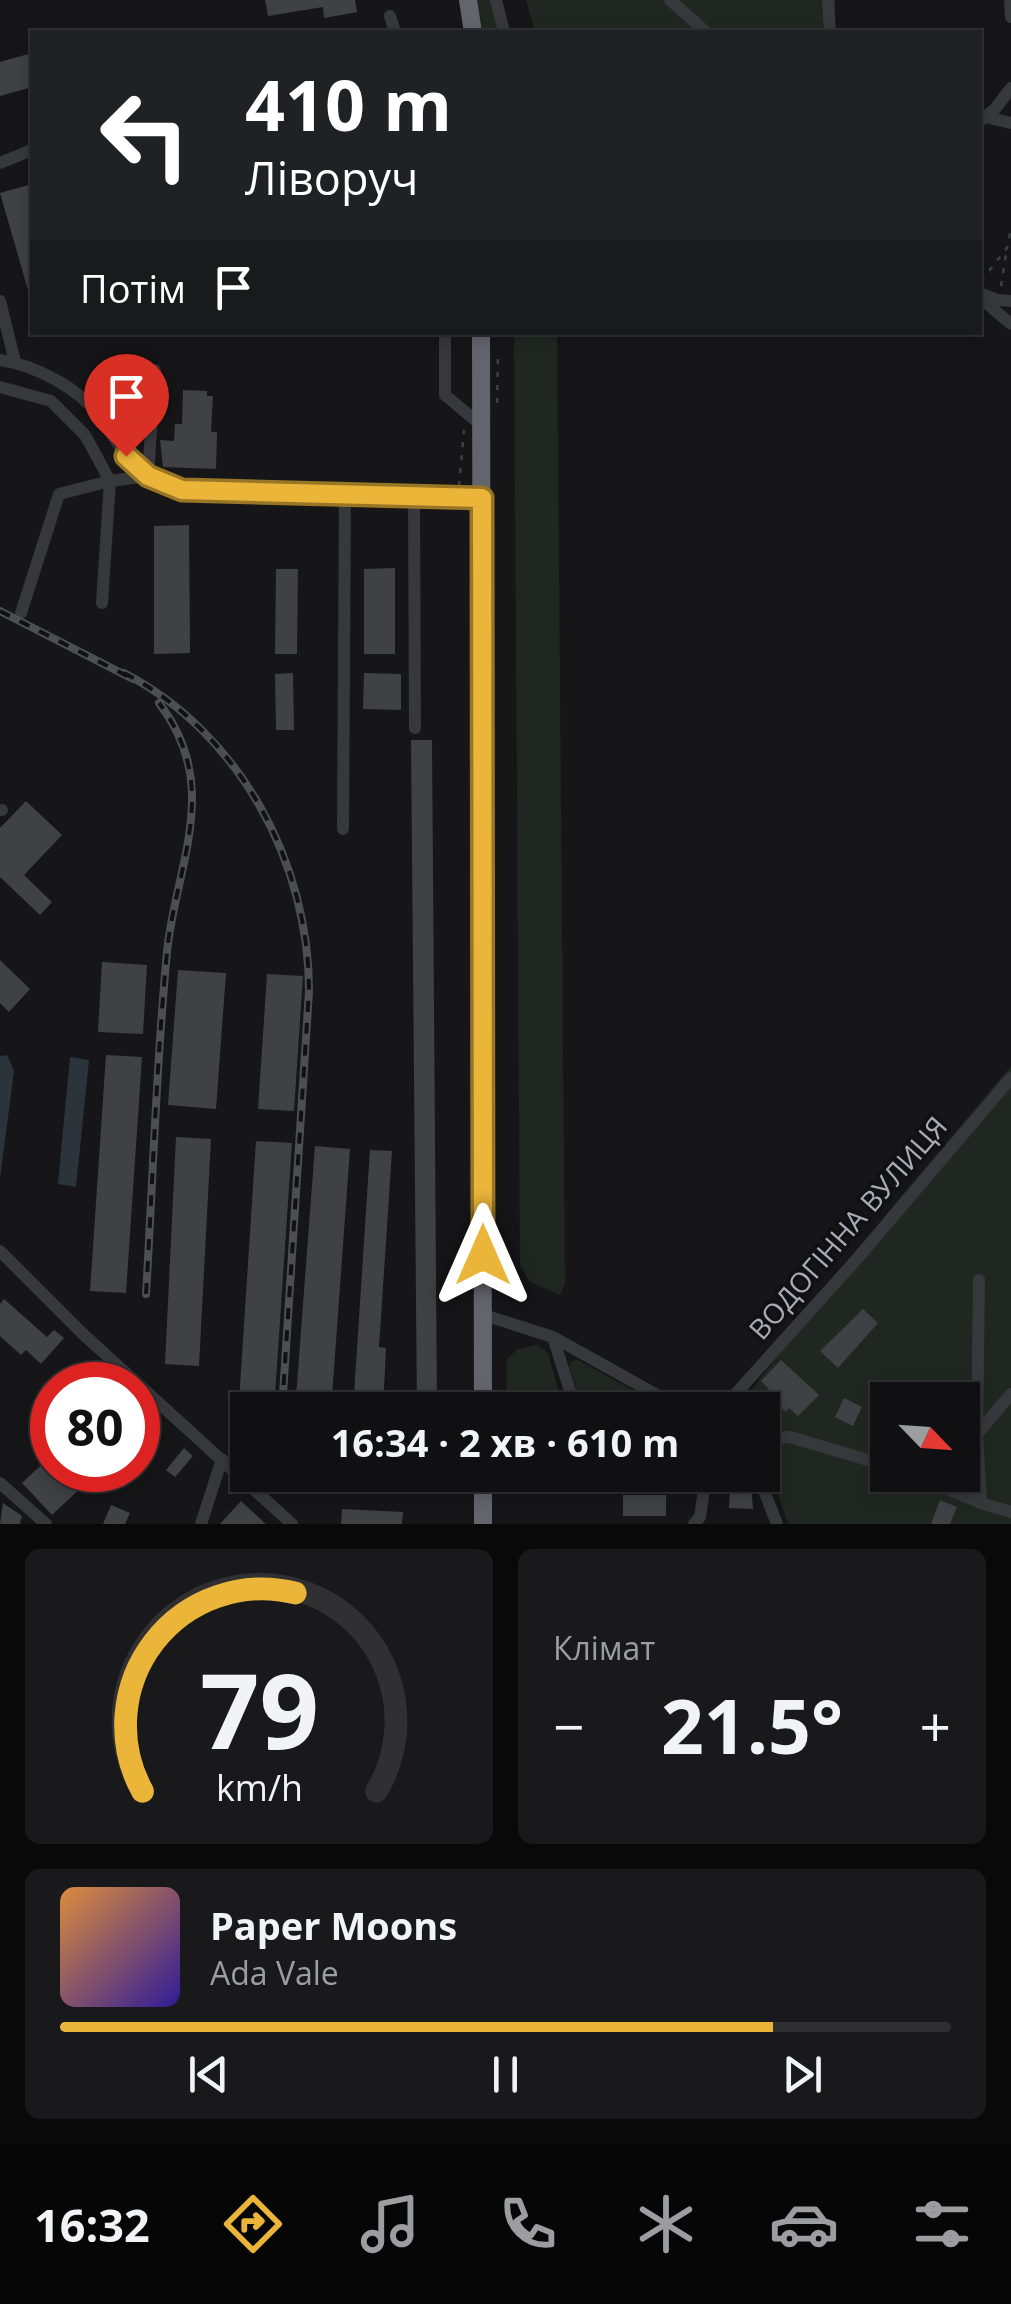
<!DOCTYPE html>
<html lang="uk">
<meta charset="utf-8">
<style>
:root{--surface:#101012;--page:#19191b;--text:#f1f3f6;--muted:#9c9d9f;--line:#303032;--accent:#ebb53a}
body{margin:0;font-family:"Open Sans",sans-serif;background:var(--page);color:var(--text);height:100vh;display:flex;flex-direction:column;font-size:38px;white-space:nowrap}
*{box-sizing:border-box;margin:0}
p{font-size:32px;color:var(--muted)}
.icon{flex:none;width:55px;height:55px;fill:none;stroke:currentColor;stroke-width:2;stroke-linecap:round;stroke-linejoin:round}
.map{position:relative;height:1524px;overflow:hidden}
.side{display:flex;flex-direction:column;gap:25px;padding:25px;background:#09090a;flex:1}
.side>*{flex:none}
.guide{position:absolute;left:30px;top:30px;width:952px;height:305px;border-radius:0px;box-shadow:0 5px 15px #0003,0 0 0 2px var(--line);background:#202124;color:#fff;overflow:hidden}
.needle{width:65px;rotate:115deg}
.controls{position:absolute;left:870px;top:1382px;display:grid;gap:20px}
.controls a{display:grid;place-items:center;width:110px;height:110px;border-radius:0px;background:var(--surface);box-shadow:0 5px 15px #0003,0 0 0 2px var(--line);font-size:50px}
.speed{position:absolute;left:30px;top:1362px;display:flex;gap:20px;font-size:50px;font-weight:700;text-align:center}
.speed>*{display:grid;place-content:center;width:130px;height:130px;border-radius:50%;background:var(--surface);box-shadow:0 5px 15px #0003,0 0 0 2px var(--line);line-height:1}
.speed .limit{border:15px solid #d22;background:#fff;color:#111}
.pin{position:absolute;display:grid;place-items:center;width:85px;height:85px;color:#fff;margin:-102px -42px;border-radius:50% 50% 50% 0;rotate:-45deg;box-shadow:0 0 10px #0007}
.pin .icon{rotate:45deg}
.me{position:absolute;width:110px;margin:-55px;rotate:0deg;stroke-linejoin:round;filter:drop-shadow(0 0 8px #0008)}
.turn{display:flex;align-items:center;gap:35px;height:210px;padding:0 50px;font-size:45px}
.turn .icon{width:130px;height:130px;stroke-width:2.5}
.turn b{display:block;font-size:70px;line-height:85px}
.then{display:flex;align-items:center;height:95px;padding:0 50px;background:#0003;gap:20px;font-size:38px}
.big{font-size:75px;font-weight:700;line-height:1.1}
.side .card{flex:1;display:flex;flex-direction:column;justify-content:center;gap:15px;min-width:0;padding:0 35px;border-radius:15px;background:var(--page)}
.side .dial{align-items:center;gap:0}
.dial svg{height:260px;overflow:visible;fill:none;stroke:var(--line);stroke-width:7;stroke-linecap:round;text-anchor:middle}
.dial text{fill:var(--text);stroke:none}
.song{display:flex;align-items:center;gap:30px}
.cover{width:120px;height:120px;border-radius:15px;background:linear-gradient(135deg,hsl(30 70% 55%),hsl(250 70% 35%))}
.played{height:10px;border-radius:5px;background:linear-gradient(90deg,var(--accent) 80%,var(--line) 80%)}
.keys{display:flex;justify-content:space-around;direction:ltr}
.heat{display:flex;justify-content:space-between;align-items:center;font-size:55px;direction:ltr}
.side .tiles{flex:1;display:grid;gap:25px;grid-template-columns:1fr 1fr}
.card:last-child{grid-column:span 2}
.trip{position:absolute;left:230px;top:1392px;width:550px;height:100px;border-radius:0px;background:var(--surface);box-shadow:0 5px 15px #0003,0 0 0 2px var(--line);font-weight:700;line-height:100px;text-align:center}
.dock{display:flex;height:160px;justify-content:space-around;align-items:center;background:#060607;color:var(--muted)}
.dock .icon{width:70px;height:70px}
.dock .current{color:var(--accent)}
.dock b{font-size:45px;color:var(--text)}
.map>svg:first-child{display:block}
.green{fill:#202721;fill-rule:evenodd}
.water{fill:#2c343b}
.building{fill:#404145}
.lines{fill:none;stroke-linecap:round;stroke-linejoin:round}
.path{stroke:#3d3f43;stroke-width:2.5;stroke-dasharray:5 8;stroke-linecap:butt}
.minor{stroke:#37383c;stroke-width:12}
.highway{stroke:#63656d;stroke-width:18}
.rail-casing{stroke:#4c4e53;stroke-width:8}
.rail{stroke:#111113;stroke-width:4;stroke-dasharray:11;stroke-linecap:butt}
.route-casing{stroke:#997626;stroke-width:25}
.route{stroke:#ebb53a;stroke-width:18}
.labels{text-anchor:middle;stroke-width:8;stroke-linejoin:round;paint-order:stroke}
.street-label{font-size:28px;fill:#a8acb7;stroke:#111113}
</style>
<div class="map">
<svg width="1011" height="1524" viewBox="0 0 1011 1524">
<rect width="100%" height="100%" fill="#161618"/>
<path class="green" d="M477 0H491L497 32H483Z
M526 0H835V32H535Z
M514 333H557L565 1284 560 1295 530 1282 520 1266Z
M1011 1066V1524H788L774 1483 763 1467 762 1410H736L893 1206ZM888 1400H962V1475H888Z
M537 1345 548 1353 564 1410H506L507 1359 518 1349Z
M578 1360 649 1399 653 1410H584L569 1367 572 1361Z"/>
<path class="water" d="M7 1055 14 1071 0 1178V1056Z
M70 1057 89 1060 76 1187 58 1184Z"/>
<path class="building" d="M265 0H355L357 12 324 18 323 7 268 16Z
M32 53V87L0 96V62Z
M32 184V297H30L0 193Z
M183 390 207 391V396H213L211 432H217L216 469 163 467 160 440 174 441 175 424H182Z
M189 525 190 653 154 654V526Z
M395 568V654H364V569Z
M276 569H298L297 654H275Z
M293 673 294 730H276L275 674Z
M364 673 401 674V710L363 709Z
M411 740H432L437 1410H417Z
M26 801 62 835 24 875 52 902 40 915 0 877V828Z
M0 960 30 989 9 1012 0 1003Z
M102 962 147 965 143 1034 98 1032Z
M178 970 226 973 216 1109 168 1105Z
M267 974 303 976 294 1111 258 1109Z
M106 1055 142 1057 126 1293 90 1291Z
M176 1137 211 1139 199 1366 165 1364Z
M256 1141 292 1143 274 1410H248V1433L237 1432Z
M315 1146 350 1149 331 1410H295Z
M370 1150 392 1151 379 1347 386 1348 383 1410H353Z
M4 1299 47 1337 54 1330 64 1338 41 1364 26 1350 21 1355 0 1336V1304Z
M863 1309 878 1323 838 1368 820 1351Z
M781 1360 819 1395 798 1416 789 1408 786 1412 766 1393 769 1389 761 1381Z
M70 1366 90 1385H52Z
M844 1398 862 1407 853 1426 835 1417Z
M138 1431 152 1444 138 1459Z
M184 1448 193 1456 175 1477 166 1470Z
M52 1455V1470H73L86 1483 52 1515 22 1483Z
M730 1483 751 1484 753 1509 729 1508Z
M623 1495H666V1516H623Z
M940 1500 957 1507 950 1524H931Z
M241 1501 266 1524H220Z
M3 1503 22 1516 20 1524H0Z
M111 1505 130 1513 125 1524H103Z
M342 1509 403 1512 402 1524H341Z"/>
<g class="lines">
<path class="path" d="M981 281 1007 248 1011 229
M1001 286 1007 248
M497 403 498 354
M459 486 464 430"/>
<path class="minor" d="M496 0 504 32
M670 0 706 32
M828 0 830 32
M1010 0 1011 17
M390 16 395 32
M985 117 1011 123
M980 121 995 109 1011 88
M0 163 32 150
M982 294 998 300 1011 301
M980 298 1011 324
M0 301 15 362
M445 332V395L482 426
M0 360C37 366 79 388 101 418 115 438 125 460 146 474 156 482 171 485 182 490L482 499
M0 387 51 401 85 435 110 481 59 494 21 613
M414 497 415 728
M102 603 110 481 148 476 155 370
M0 810H2
M343 829 345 495
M0 1251 83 1334 292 1524
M484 1315 553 1337 684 1410
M553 1337 576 1410
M721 1410 856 1260 1011 1078
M977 1434 979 1280
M762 1439 790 1437 888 1466
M758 1475 777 1524
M913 1475 981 1503 1011 1512
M0 1483 46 1524
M981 1503 977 1434 1011 1394
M201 1524 222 1459
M694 1524 700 1517 706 1475"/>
<path class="highway" d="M468 0 473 32
M481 332 483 1410
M483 1475V1524"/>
<g class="rail-casing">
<path id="rail" d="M0 611 133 679
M124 673C240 733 309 863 309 991L282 1410
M146 1294C153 1180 156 1065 167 952 172 899 193 848 192 794 191 761 179 729 159 703"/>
</g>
<use href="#rail" class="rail"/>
</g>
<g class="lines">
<g class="route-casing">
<path id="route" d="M126 456 148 476 182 490 482 498 483 1255"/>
</g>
<use href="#route" class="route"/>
</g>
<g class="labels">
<g class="street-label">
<text transform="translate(848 1228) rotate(-49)" y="10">ВОДОГІННА ВУЛИЦЯ</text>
</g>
</g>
</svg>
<div class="controls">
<a><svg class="needle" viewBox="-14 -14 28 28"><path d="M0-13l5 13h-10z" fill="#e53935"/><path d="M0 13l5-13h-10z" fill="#9c9d9f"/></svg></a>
</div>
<div class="speed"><div class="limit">80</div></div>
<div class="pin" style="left:126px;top:456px;background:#d93025"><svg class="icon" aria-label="arrive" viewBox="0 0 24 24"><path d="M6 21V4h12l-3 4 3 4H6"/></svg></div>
<svg class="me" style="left:483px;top:1255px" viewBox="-20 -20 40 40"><path d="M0-17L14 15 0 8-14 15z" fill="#ebb53a" stroke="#fff" stroke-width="4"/></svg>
<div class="trip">16:34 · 2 хв · 610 m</div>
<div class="guide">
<div class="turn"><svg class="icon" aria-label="left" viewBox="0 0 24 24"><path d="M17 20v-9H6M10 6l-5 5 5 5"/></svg><div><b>410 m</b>Ліворуч</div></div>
<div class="then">Потім<svg class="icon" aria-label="arrive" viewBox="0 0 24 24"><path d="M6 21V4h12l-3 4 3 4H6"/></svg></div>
</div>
</div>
<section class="side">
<div class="tiles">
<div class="card dial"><svg viewBox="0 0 100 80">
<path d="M14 69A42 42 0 1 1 86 69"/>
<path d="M14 69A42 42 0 0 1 61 8" stroke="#ebb53a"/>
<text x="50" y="56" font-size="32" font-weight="700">79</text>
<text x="50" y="72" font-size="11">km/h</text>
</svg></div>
<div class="card"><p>Клімат</p>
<div class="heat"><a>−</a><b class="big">21.5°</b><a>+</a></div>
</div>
<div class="card">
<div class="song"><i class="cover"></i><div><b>Paper Moons</b><p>Ada Vale</p></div></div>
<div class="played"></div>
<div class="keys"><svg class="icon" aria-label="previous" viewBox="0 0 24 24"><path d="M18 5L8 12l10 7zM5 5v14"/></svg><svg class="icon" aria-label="pause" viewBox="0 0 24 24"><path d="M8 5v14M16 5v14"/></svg><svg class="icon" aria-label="next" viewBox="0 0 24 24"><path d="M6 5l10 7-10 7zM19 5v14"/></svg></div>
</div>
</div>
</section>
<nav class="dock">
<b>16:32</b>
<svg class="icon current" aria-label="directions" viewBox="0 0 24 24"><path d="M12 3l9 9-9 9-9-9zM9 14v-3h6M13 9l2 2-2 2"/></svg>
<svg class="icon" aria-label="music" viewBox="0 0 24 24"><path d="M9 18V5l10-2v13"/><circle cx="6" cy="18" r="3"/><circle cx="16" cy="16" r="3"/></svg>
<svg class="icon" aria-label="phone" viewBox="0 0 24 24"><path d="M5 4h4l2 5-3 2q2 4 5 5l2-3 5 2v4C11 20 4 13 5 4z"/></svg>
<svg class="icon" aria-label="climate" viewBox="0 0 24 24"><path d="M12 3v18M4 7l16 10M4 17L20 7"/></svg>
<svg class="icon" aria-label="car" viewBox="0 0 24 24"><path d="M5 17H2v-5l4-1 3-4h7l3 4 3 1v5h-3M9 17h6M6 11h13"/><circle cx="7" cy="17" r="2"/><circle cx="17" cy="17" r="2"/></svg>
<svg class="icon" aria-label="filters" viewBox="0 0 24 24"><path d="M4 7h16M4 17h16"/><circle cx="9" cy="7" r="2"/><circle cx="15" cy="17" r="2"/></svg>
</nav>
